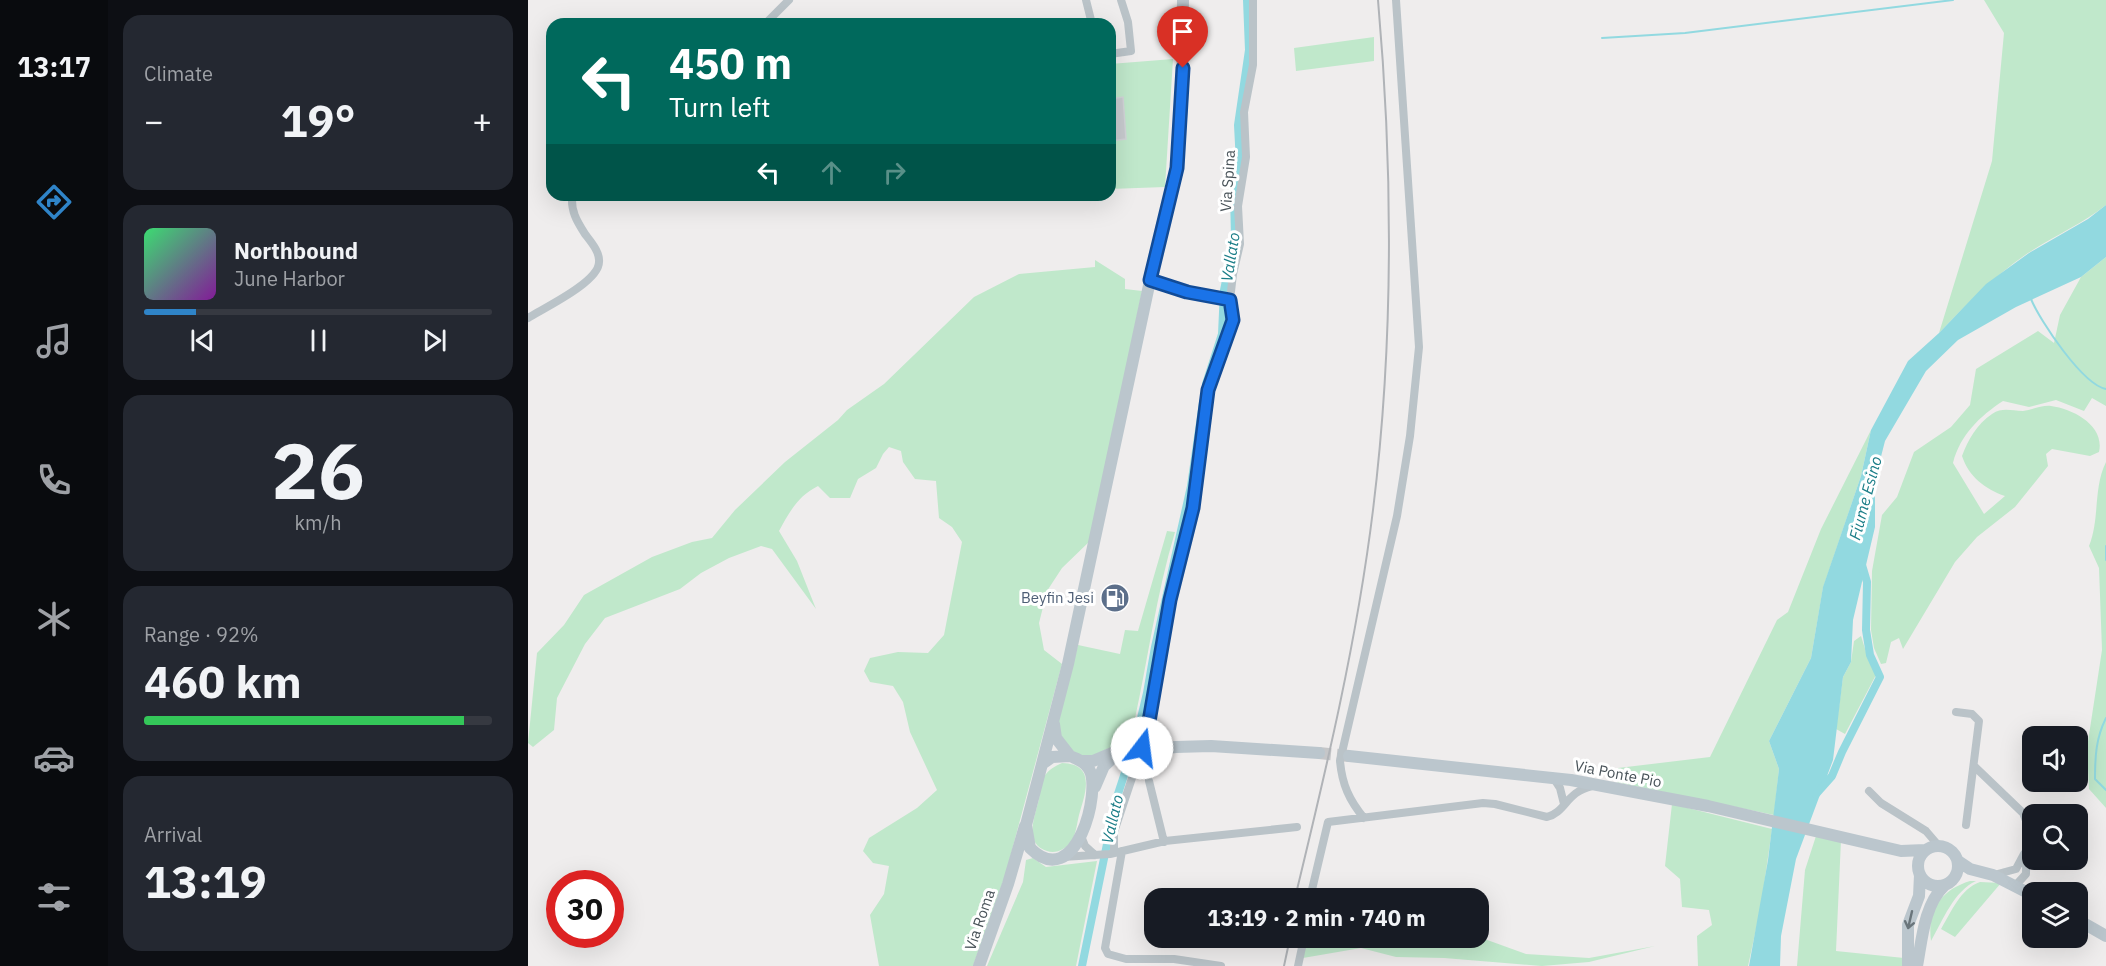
<!DOCTYPE html>
<meta charset="utf-8">
<style>
:root{--surface:#171b24;--page:#242831;--text:#f1f3f6;--muted:#9ea1a6;--line:#363941;--accent:#2f84c8}
body{margin:0;font-family:"IBM Plex Sans",sans-serif;background:var(--page);color:var(--text);height:100vh;display:flex;flex-direction:column;font-size:22px;white-space:nowrap}
*{box-sizing:border-box;margin:0}
p{font-size:20px;color:var(--muted)}
.icon{flex:none;width:33px;height:33px;fill:none;stroke:currentColor;stroke-width:2;stroke-linecap:round;stroke-linejoin:round}
.map{position:relative;flex:1;overflow:hidden}
.drawer{display:flex;flex-direction:column;gap:15px;padding:15px;background:#0d0f14;width:420px}
.drawer>*{flex:none}
.guide{position:absolute;left:18px;top:18px;width:570px;height:183px;border-radius:18px;box-shadow:0 6px 24px #0002;background:#00695c;color:#fff;overflow:hidden}
.tools{position:absolute;left:1494px;top:726px;display:grid;gap:12px}
.tools a{display:grid;place-items:center;width:66px;height:66px;border-radius:12px;background:var(--surface);box-shadow:0 6px 24px #0002;font-size:30px}
.speed{position:absolute;left:18px;top:870px;display:flex;gap:12px;font-size:30px;font-weight:700;text-align:center}
.speed>*{display:grid;place-content:center;width:78px;height:78px;border-radius:50%;background:var(--surface);box-shadow:0 6px 24px #0002;line-height:1}
.speed .limit{border:9px solid #d22;background:#fff;color:#111}
.pin{position:absolute;display:grid;place-items:center;width:51px;height:51px;color:#fff;margin:-62px -26px;border-radius:50% 50% 50% 0;rotate:-45deg;box-shadow:0 0 6px #0007}
.pin .icon{rotate:45deg}
.me{position:absolute;width:66px;margin:-33px;rotate:15deg;stroke-linejoin:round;filter:drop-shadow(0 0 4px #0008)}
.turn{display:flex;align-items:center;gap:21px;height:126px;padding:0 24px;font-size:27px}
.turn .icon{width:78px;height:78px;stroke-width:2.5}
.turn b{display:block;font-size:42px;line-height:51px}
.lanes{display:flex;align-items:center;height:57px;padding:0 24px;background:#0003;justify-content:center;gap:30px;direction:ltr}
.lanes .off{opacity:.35}
.big{font-size:45px;font-weight:700;line-height:1.1}
.drawer .card{flex:1;display:flex;flex-direction:column;justify-content:center;gap:9px;min-width:0;padding:0 21px;border-radius:18px;background:var(--page)}
.drawer .dial{align-items:center;gap:0}
.dial b{font-size:78px;line-height:1}
.song{display:flex;align-items:center;gap:18px}
.cover{width:72px;height:72px;border-radius:9px;background:linear-gradient(135deg,hsl(140 70% 55%),hsl(290 70% 35%))}
.played{height:6px;border-radius:3px;background:linear-gradient(90deg,var(--accent) 15%,var(--line) 15%)}
.keys{display:flex;justify-content:space-around;direction:ltr}
.heat{display:flex;justify-content:space-between;align-items:center;font-size:33px;direction:ltr}
.charge{height:9px;border-radius:4px;background:linear-gradient(90deg,#34c759 92%,var(--line) 0)}
.trip{position:absolute;left:616px;top:888px;width:345px;height:60px;border-radius:18px;background:var(--surface);box-shadow:0 6px 24px #0002;font-weight:700;line-height:60px;text-align:center}
main{display:flex;flex:1;min-height:0}
.tab-bar{display:flex;flex-direction:column;width:108px;justify-content:space-around;align-items:center;background:#090b0e;color:var(--muted)}
.tab-bar .icon{width:42px;height:42px}
.tab-bar .on{color:var(--accent)}
.tab-bar b{font-size:27px;color:var(--text)}
.map>svg:first-child{display:block}
.green{fill:#c0e8cb}
.water{fill:#92d9e0}
.lines{fill:none;stroke-linecap:round;stroke-linejoin:round}
.stream{stroke:#92d9e0;stroke-width:2}
.canal{stroke:#92d9e0;stroke-width:8}
.building{fill:#c8cbcf;stroke:#d2d4d8;stroke-width:1.5}
.secondary-tunnel{stroke:#c5c6c8;stroke-width:12;stroke-dasharray:12 6;stroke-linecap:butt}
.minor{stroke:#bac3c8;stroke-width:8}
.secondary{stroke:#bbc6cd;stroke-width:12}
.rail{stroke:#b0b3b7;stroke-width:2}
.oneway{stroke:#6a757b}
.route-casing{stroke:#114b97;stroke-width:15}
.route{stroke:#1a73e8;stroke-width:10}
.labels{text-anchor:middle;stroke-width:6;stroke-linejoin:round;paint-order:stroke}
.street-label{font-size:15px;fill:#485258;stroke:#fff}
.service-label{font-size:15px;fill:#4e5e75;stroke:#fff;text-anchor:end}
.water-label{font-size:16px;font-style:italic;fill:#1c7e88;stroke:#fff}
</style>
<main>
<nav class="tab-bar">
<b>13:17</b>
<svg class="icon on" aria-label="directions" viewBox="0 0 24 24"><path d="M12 3l9 9-9 9-9-9zM9 14v-3h6M13 9l2 2-2 2"/></svg>
<svg class="icon" aria-label="music" viewBox="0 0 24 24"><path d="M9 18V5l10-2v13"/><circle cx="6" cy="18" r="3"/><circle cx="16" cy="16" r="3"/></svg>
<svg class="icon" aria-label="phone" viewBox="0 0 24 24"><path d="M5 4h4l2 5-3 2q2 4 5 5l2-3 5 2v4C11 20 4 13 5 4z"/></svg>
<svg class="icon" aria-label="climate" viewBox="0 0 24 24"><path d="M12 3v18M4 7l16 10M4 17L20 7"/></svg>
<svg class="icon" aria-label="car" viewBox="0 0 24 24"><path d="M5 17H2v-5l4-1 3-4h7l3 4 3 1v5h-3M9 17h6M6 11h13"/><circle cx="7" cy="17" r="2"/><circle cx="17" cy="17" r="2"/></svg>
<svg class="icon" aria-label="filters" viewBox="0 0 24 24"><path d="M4 7h16M4 17h16"/><circle cx="9" cy="7" r="2"/><circle cx="15" cy="17" r="2"/></svg>
</nav>
<section class="drawer">
<div class="card"><p>Climate</p>
<div class="heat"><a>−</a><b class="big">19°</b><a>+</a></div>
</div>
<div class="card">
<div class="song"><i class="cover"></i><div><b>Northbound</b><p>June Harbor</p></div></div>
<div class="played"></div>
<div class="keys"><svg class="icon" aria-label="previous" viewBox="0 0 24 24"><path d="M18 5L8 12l10 7zM5 5v14"/></svg><svg class="icon" aria-label="pause" viewBox="0 0 24 24"><path d="M8 5v14M16 5v14"/></svg><svg class="icon" aria-label="next" viewBox="0 0 24 24"><path d="M6 5l10 7-10 7zM19 5v14"/></svg></div>
</div>
<div class="card dial"><b>26</b><p>km/h</p></div>
<div class="card"><p>Range · 92%</p><b class="big">460 km</b><div class="charge"></div></div>
<div class="card"><p>Arrival</p><b class="big">13:19</b></div>
</section>
<div class="map">
<svg width="1578" height="966" viewBox="0 0 1578 966">
<rect width="100%" height="100%" fill="#efeded"/>
<path class="green" d="M1456 0H1578V205C1554 224 1526 236 1500 253 1466 276 1439 304 1411 333L1464 161 1476 33Z
M846 37V61L768 71 766 48Z
M645 59 637 187 582 189V64Z
M1578 257V406L1564 398 1556 411 1528 400 1501 407 1475 401C1452 416 1432 435 1425 463L1456 514 1477 496C1457 489 1441 477 1434 456 1440 440 1449 424 1464 414 1475 407 1483 411 1495 411 1504 410 1514 405 1523 406 1546 409 1577 426 1571 452L1562 456 1524 449 1518 454 1520 466 1487 507 1449 537 1427 562 1375 649 1371 638 1363 642 1358 663 1353 664 1346 648 1343 630 1344 571 1354 515 1369 497 1386 452 1423 427 1442 405 1448 369 1510 331 1526 343 1532 315 1553 277Z
M567 260 597 279V289L614 291 563 540 534 568 519 591 511 623 516 650 534 664 477 876 445 966H351L342 915 356 894 361 866 345 863 335 851 341 838 389 808 409 790 382 732 375 702 365 686 342 682 336 671 342 658 370 652 400 653 416 635 434 542 424 527 411 518 408 481 387 479 375 462 373 451 361 447 355 454 348 468 330 479 322 498H302L290 486C270 496 262 511 251 531L269 561 288 609 244 549 233 546 201 558 173 573 152 589 77 618 57 644 29 698 26 730 5 747 0 743 9 653 36 625 56 595 124 557 164 542 184 538 207 510 257 462 310 420 319 410 356 384 446 297 491 274 567 267Z
M1343 430 1333 476 1295 588 1283 658 1241 741 1251 769 1246 815 1088 782 1090 768 1182 757 1249 620 1260 612 1293 529Z
M1578 462V808L1561 789 1559 748 1574 650 1571 568 1561 546C1572 519 1565 488 1578 462Z
M639 531 647 532C628 595 620 660 606 723L618 725 612 743C603 744 593 745 584 747 575 750 566 757 557 756 543 754 532 740 529 727L550 645 592 654 597 630 610 631Z
M1333 636 1338 652 1349 673 1317 734 1308 729 1315 677 1323 662 1326 641Z
M534 763C569 764 557 794 551 815 549 823 548 835 543 842 538 849 528 854 519 851 495 844 507 816 511 799 512 792 513 783 516 777 520 770 527 766 534 763Z
M1144 804 1244 829 1233 906 1220 966H1170L1169 936 1184 925 1181 910 1154 907 1152 879 1137 866Z
M1288 836 1313 840 1308 951 1376 958V966H1269L1277 870Z
M505 858 518 867 569 861 548 966H459L495 882 498 860Z
M1442 881H1448C1426 891 1415 920 1403 941 1399 910 1413 890 1442 881Z
M1452 882 1473 883 1427 937 1413 929C1424 911 1432 889 1452 882Z
M951 937 998 954 1061 958 1127 946 1061 962 1014 966 916 958 868 957 833 948 775 958 779 938Z"/>
<path class="water" d="M1578 205V257L1553 277 1488 307 1430 340 1398 371 1357 441 1347 480V527L1325 620 1323 662 1315 677 1305 760 1268 859 1253 936 1252 966H1221L1240 860 1251 769 1241 741 1283 658 1295 587 1333 476 1343 430 1380 361 1411 333 1458 284 1501 253 1560 219Z"/>
<g class="lines">
<path class="stream" d="M1074 38 1157 33 1425 0
M1503 299C1512 321 1555 385 1578 389
M1578 546V560
M1578 718C1568 738 1567 756 1567 779L1578 790"/>
<path class="canal" d="M678 384 694 334 696 290 707 238 706 193 712 163 710 125 721 50 719 0
M1288 794 1304 776 1314 752 1352 677 1342 655 1338 630 1339 582 1334 565
M554 966 588 800 608 739 619 693 627 647 663 486 675 402"/>
</g>
<path class="building" d="M595 97 598 139 582 141V99Z"/>
<g class="lines">
<path class="secondary-tunnel" d="M791 753 821 756"/>
<path class="minor" d="M558 0 564 24
M237 24 261 0
M582 54 603 51 600 22 593 0
M622 280 659 292 702 300
M0 318C16 308 71 282 71 262 72 252 63 242 57 234 48 220 43 211 44 195
M1428 712 1444 714 1451 721 1438 825
M1446 766 1495 813 1499 823 1498 874 1487 886
M1025 777 1032 788 1036 804
M621 781 636 842
M1341 791 1353 803 1398 831 1410 845
M836 818C821 800 814 784 812 761L869 516 882 436 891 347 868 0
M553 836 557 846 567 855
M594 851 577 948 580 954 598 959H646L693 966
M586 853V832L619 733 642 600 665 508 680 390 705 320 702 300 705 274 712 244 710 206 718 157 716 112 725 65V0
M535 857 582 854 637 841 769 827
M1466 875 1488 869 1496 854
M782 898 800 822 955 803 967 804 1019 817C1038 812 1038 792 1064 786
M770 966 776 938"/>
<path class="secondary" d="M526 724 528 738 542 756
M542 756C550 759 557 762 561 769 574 790 548 894 502 848L498 825 514 764 524 757Z
M821 756 1043 780 1180 806 1373 851 1397 850
M553 761H565L584 753 648 747 683 746 791 753
M514 764 540 664 629 248 649 168 654 105 655 0
M567 787 576 766 588 755
M1390 866a20 20 0 1 1 40 0a20 20 0 1 1-40 0Z
M1430 861 1442 869 1465 875 1504 895
M1550 920 1578 936
M451 966 480 884 497 826
M1380 966V925L1391 896 1392 875
M1389 966C1394 940 1396 905 1416 886"/>
<path class="rail" d="M767 898C798 770 829 641 845 510 866 340 865 170 850 0
M756 966 762 938"/>
</g>
<defs><path id="oneway-shaft" d="M-6 0H5M1.5-3L5.5 0L1.5 3" fill="none" stroke-width="1.6" stroke-linecap="round" stroke-linejoin="round" transform="scale(1.5)"/></defs>
<use class="oneway" href="#oneway-shaft" transform="translate(1382 920) rotate(103)"/>
<g class="lines">
<g class="route-casing">
<path id="route" d="M614 748 619 733 642 600 665 508 680 390 705 320 702 300 659 292 622 280 649 168 655 68"/>
</g>
<use href="#route" class="route"/>
</g>
<defs>
<g id="fuel-disc" transform="scale(1.5)"><circle r="9.5" fill="#5c6f8a" stroke="#fff"/><path d="M-5.5-6h7V0h2V4h1.3V-2.5L3-4.5l.8-.8L6-3V5H2.5V1h-1V6h-7ZM-4.2-4.7v3.2H.2V-4.7Z" fill="#fff"/></g>
</defs>
<g fill-rule="evenodd">
<use href="#fuel-disc" x="587" y="598"/>
</g>
<g class="labels">
<g class="street-label">
<text transform="translate(700 181) rotate(-86)" y="5">Via Spina</text>
<text transform="translate(1090 774) rotate(11)" y="5">Via Ponte Pio</text>
<text transform="translate(452 920) rotate(-71)" y="5">Via Roma</text>
</g>
<g class="service-label">
<text x="566" y="603">Beyfin Jesi</text>
</g>
<g class="water-label">
<text transform="translate(702 257) rotate(-81)" y="6">Vallato</text>
<text transform="translate(1337 498) rotate(-75)" y="6">Fiume Esino</text>
<text transform="translate(584 819) rotate(-77)" y="6">Vallato</text>
</g>
</g>
</svg>
<div class="tools">
<a><svg class="icon" aria-label="sound" viewBox="0 0 24 24"><path d="M4 9h4l5-4v14l-5-4H4zM17 9q2 3 0 6"/></svg></a>
<a><svg class="icon" aria-label="search" viewBox="0 0 24 24"><circle cx="10" cy="10" r="6"/><path d="M15 15l6 6"/></svg></a>
<a><svg class="icon" aria-label="layers" viewBox="0 0 24 24"><path d="M12 4l9 5-9 5-9-5zM3 14l9 5 9-5"/></svg></a>
</div>
<div class="speed"><div class="limit">30</div></div>
<div class="pin" style="left:655px;top:68px;background:#d93025"><svg class="icon" aria-label="arrive" viewBox="0 0 24 24"><path d="M6 21V4h12l-3 4 3 4H6"/></svg></div>
<svg class="me" style="left:614px;top:748px" viewBox="-20 -20 40 40"><circle r="19" fill="#fff"/><path d="M0-13L10 11 0 6-10 11z" fill="#1a73e8"/></svg>
<div class="trip">13:19 · 2 min · 740 m</div>
<div class="guide">
<div class="turn"><svg class="icon" aria-label="left" viewBox="0 0 24 24"><path d="M17 20v-9H6M10 6l-5 5 5 5"/></svg><div><b>450 m</b>Turn left</div></div>
<div class="lanes"><svg class="icon" aria-label="left" viewBox="0 0 24 24"><path d="M17 20v-9H6M10 6l-5 5 5 5"/></svg><svg class="icon off" aria-label="ahead" viewBox="0 0 24 24"><path d="M12 20V5M6 11l6-6 6 6"/></svg><svg class="icon off" aria-label="right" viewBox="0 0 24 24"><path d="M7 20v-9h11M14 6l5 5-5 5"/></svg></div>
</div>
</div>
</main>
